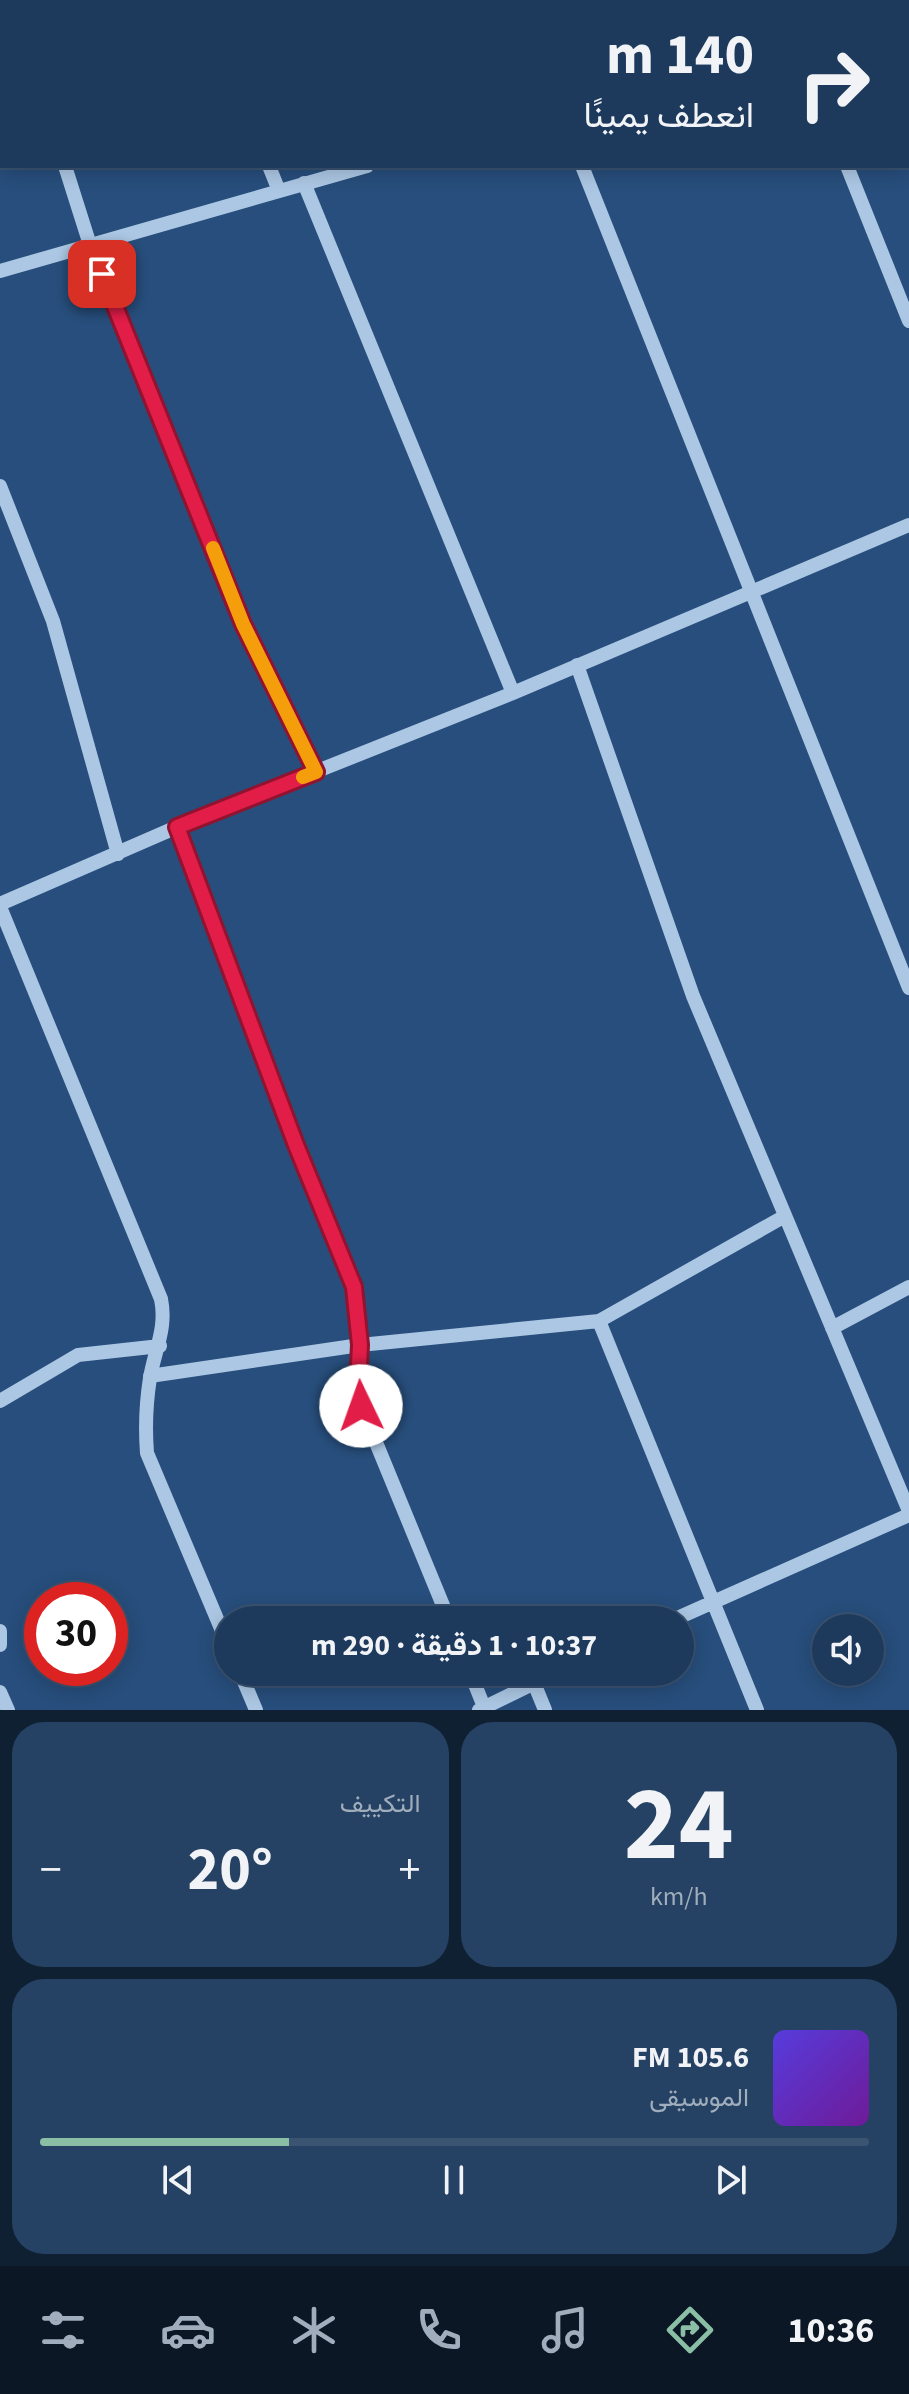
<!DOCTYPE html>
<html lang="ar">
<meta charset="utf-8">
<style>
:root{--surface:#1d3a5d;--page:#254163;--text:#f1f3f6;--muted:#a0adbc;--line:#3b5472;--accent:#8abfa5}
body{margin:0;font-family:"Source Sans 3",Vazirmatn,sans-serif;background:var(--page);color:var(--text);direction:rtl;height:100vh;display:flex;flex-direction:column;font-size:30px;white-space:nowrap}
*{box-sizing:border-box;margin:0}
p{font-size:26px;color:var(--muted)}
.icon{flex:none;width:44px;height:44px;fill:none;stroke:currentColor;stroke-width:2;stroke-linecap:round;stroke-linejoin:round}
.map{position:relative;height:1710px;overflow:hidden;direction:ltr}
.details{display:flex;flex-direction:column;gap:12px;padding:12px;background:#102033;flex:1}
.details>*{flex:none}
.hud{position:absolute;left:0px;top:0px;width:910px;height:168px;box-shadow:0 4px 20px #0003,0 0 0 2px var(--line);direction:rtl;background:#1d3a5d;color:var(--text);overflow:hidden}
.tools{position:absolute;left:812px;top:1614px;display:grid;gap:16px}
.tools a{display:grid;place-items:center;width:72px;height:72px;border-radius:50%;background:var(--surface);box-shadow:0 4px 20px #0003,0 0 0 2px var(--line);font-size:40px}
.speed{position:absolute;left:24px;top:1582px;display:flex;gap:16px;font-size:40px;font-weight:700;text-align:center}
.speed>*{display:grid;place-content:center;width:104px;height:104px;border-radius:50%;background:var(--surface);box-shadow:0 4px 20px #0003,0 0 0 2px var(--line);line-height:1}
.speed .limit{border:12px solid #d22;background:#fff;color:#111}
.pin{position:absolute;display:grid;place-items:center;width:68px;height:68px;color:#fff;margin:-34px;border-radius:16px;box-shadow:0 4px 12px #0006}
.me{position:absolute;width:88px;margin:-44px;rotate:357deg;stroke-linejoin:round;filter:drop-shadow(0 0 6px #0008)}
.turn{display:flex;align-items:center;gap:28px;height:168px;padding:0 24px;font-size:36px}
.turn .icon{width:104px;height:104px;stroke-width:2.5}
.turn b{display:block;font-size:56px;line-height:68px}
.big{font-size:60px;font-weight:700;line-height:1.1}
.details .tile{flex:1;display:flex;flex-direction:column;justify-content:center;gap:12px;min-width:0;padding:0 28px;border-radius:32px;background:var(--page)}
.details .dial{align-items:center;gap:0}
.dial b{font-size:104px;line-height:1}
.song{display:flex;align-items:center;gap:24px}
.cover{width:96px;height:96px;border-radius:12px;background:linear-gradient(135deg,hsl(250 70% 55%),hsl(280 70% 35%))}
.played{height:8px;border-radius:4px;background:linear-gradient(90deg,var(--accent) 30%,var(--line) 30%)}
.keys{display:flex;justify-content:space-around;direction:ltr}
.heat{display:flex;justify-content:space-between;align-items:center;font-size:44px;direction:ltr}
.details .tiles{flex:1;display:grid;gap:12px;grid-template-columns:1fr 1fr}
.tile:last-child{grid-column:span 2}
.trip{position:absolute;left:214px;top:1606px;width:480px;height:80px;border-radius:40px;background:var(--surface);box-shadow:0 4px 20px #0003,0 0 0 2px var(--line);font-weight:700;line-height:80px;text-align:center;direction:rtl}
.dock{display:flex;height:128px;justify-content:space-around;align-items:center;background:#0c1725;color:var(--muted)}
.dock .icon{width:56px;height:56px}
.dock .selected{color:var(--accent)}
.dock b{font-size:36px;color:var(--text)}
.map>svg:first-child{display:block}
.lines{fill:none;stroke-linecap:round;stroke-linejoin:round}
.minor{stroke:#acc7e4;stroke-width:14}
.route-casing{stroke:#92132f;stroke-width:20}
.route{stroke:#e11d48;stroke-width:14}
.slow{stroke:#f59e0b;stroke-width:14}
</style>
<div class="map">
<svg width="909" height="1710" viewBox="0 0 909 1710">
<rect width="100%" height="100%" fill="#274e7c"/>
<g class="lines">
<path class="minor" d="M12 0V2
M198 0 199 2
M517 0 518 2
M781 0V2
M908 51 909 50
M65 166 90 245 243 624 316 772
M269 166 279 191
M582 166 909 988
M847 166 909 321
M304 183 513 693
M0 271 367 166
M0 486 53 621 118 854
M577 665 693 996 909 1511
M177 827 296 1145 354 1287 360 1345 358 1384 361 1406 449 1620
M0 904 177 827 513 693 909 525
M0 907 161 1299C167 1328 155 1349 150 1378 146 1403 145 1427 147 1453L228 1645
M599 1321 757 1710
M832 1328 909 1287
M150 1376 360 1345 599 1321 785 1216
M0 1401 78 1355 160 1346
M673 1620 909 1515
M0 1631V1645
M240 1672 256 1710
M470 1672 484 1707
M534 1683 545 1710
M0 1692 8 1710
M479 1710 557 1672"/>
</g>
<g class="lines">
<g class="route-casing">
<path id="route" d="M102 274 243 624 316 772 177 827 296 1145 354 1287 360 1345 358 1384 361 1406"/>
</g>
<use href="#route" class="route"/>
<path class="slow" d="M213 548 243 624 316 772 303 777"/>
</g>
</svg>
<div class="tools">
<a><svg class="icon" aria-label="sound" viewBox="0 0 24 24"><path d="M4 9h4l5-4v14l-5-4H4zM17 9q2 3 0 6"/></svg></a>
</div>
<div class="speed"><div class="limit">30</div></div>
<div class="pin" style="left:102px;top:274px;background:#d93025"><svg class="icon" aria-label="arrive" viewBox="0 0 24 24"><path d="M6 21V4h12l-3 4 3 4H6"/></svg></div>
<svg class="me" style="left:361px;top:1406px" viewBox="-20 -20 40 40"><circle r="19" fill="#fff"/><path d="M0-13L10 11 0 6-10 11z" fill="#e11d48"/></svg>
<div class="trip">10:37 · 1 دقيقة · 290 m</div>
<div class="hud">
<div class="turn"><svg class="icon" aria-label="right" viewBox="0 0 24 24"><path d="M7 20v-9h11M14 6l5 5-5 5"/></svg><div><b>140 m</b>انعطف يمينًا</div></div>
</div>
</div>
<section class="details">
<div class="tiles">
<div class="tile dial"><b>24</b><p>km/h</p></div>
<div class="tile"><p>التكييف</p>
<div class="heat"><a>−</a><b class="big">20°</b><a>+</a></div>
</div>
<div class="tile">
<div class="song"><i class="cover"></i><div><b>105.6 FM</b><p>الموسيقى</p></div></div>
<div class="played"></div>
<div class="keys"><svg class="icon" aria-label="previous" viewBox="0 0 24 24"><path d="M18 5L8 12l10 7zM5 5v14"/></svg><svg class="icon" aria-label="pause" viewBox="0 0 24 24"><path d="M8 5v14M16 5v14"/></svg><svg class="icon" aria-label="next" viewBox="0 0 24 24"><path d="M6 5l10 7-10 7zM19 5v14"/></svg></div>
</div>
</div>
</section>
<nav class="dock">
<b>10:36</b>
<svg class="icon selected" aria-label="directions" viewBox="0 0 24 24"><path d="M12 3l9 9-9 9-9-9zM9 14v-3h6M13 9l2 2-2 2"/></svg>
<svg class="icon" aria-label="music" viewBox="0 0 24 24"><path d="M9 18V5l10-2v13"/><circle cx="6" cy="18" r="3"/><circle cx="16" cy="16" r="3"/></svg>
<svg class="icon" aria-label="phone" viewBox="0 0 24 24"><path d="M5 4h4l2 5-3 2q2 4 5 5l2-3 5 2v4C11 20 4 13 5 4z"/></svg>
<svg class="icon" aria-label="climate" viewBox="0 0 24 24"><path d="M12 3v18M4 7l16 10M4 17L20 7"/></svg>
<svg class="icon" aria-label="car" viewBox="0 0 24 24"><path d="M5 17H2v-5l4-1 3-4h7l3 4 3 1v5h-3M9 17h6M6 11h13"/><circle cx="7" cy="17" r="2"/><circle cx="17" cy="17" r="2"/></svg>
<svg class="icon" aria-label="filters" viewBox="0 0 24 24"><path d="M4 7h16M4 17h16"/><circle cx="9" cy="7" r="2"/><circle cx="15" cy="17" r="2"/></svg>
</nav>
